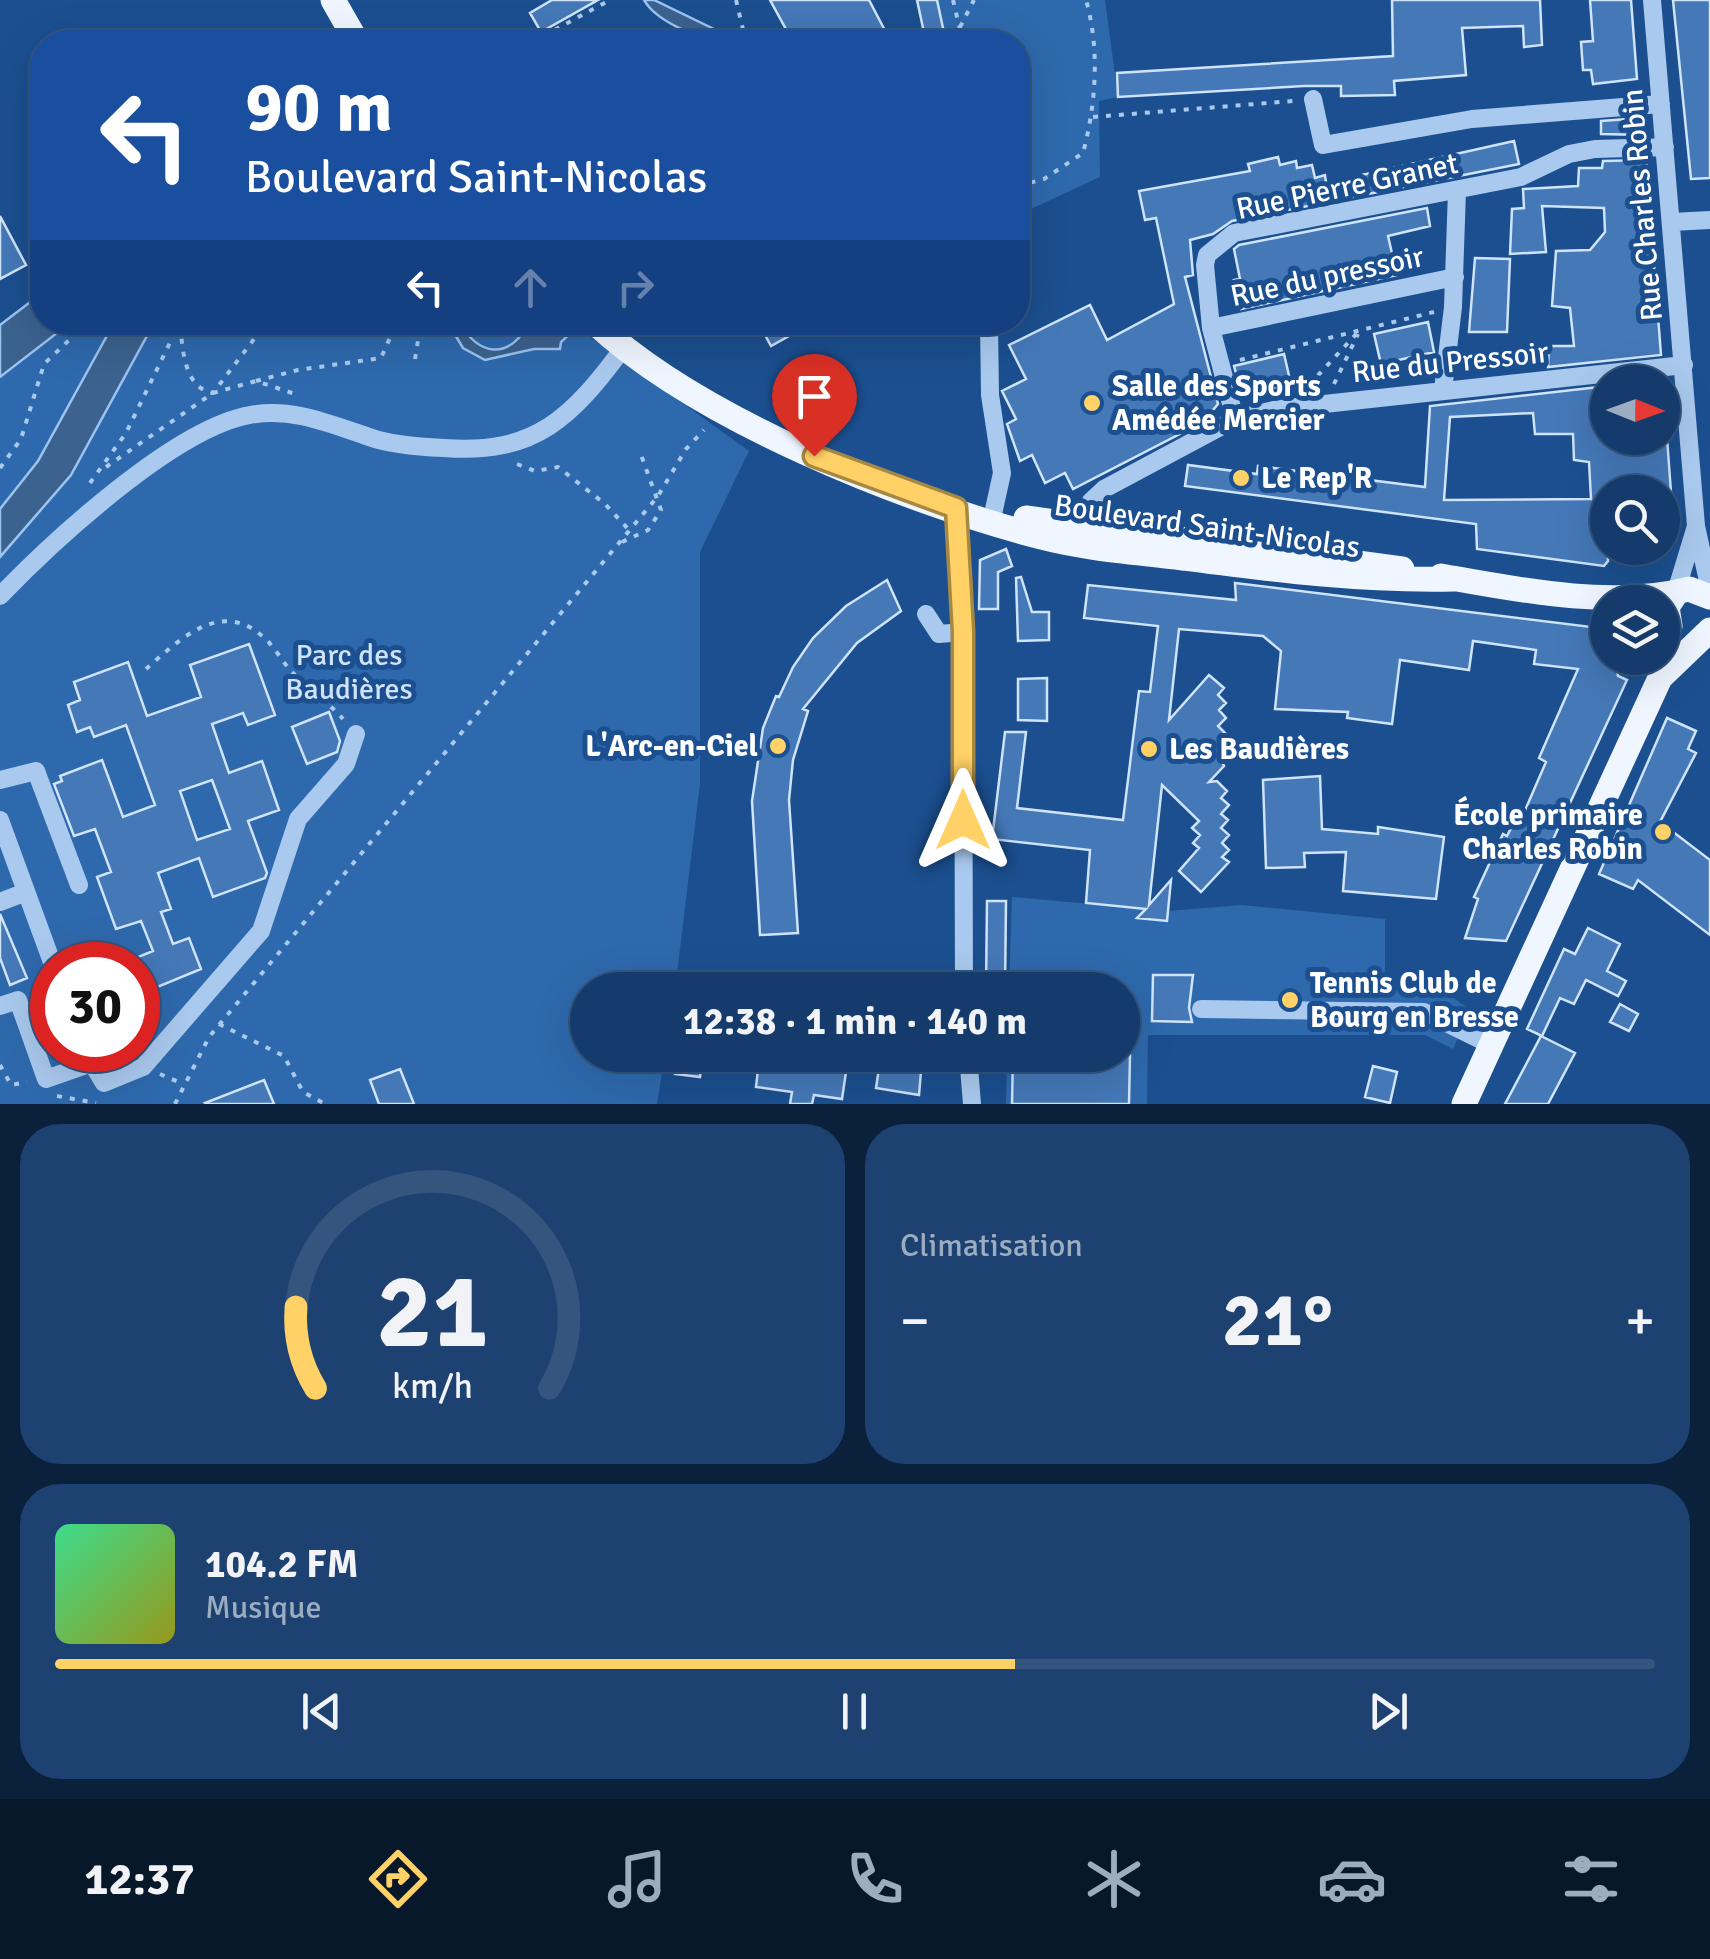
<!DOCTYPE html>
<html lang="fr">
<meta charset="utf-8">
<style>
:root{--surface:#143b6b;--page:#1d4271;--text:#f1f3f6;--muted:#9dadc1;--line:#33557e;--accent:#ffd166}
body{margin:0;font-family:Signika,sans-serif;background:var(--page);color:var(--text);height:100vh;display:flex;flex-direction:column;font-size:38px;white-space:nowrap}
*{box-sizing:border-box;margin:0}
p{font-size:32px;color:var(--muted)}
.icon{flex:none;width:55px;height:55px;fill:none;stroke:currentColor;stroke-width:2;stroke-linecap:round;stroke-linejoin:round}
.map{position:relative;height:1104px;overflow:hidden}
.panel{display:flex;flex-direction:column;gap:20px;padding:20px;background:#0b203b;flex:1}
.panel>*{flex:none}
.guide{position:absolute;left:30px;top:30px;width:1000px;height:305px;border-radius:40px;box-shadow:0 10px 40px #0002,0 0 0 2px var(--line);background:#1a4fa0;color:#fff;overflow:hidden}
.needle{width:65px;rotate:91deg}
.tools{position:absolute;left:1590px;top:365px;display:grid;gap:20px}
.tools a{display:grid;place-items:center;width:90px;height:90px;border-radius:50%;background:var(--surface);box-shadow:0 10px 40px #0002,0 0 0 2px var(--line);font-size:50px}
.speed{position:absolute;left:30px;top:942px;display:flex;gap:20px;font-size:50px;font-weight:700;text-align:center}
.speed>*{display:grid;place-content:center;width:130px;height:130px;border-radius:50%;background:var(--surface);box-shadow:0 10px 40px #0002,0 0 0 2px var(--line);line-height:1}
.speed .limit{border:15px solid #d22;background:#fff;color:#111}
.pin{position:absolute;display:grid;place-items:center;width:85px;height:85px;color:#fff;margin:-102px -42px;border-radius:50% 50% 50% 0;rotate:-45deg;box-shadow:0 0 10px #0007}
.pin .icon{rotate:45deg}
.me{position:absolute;width:110px;margin:-55px;rotate:0deg;stroke-linejoin:round;filter:drop-shadow(0 0 8px #0008)}
.turn{display:flex;align-items:center;gap:35px;height:210px;padding:0 50px;font-size:45px}
.turn .icon{width:130px;height:130px;stroke-width:2.5}
.turn b{display:block;font-size:70px;line-height:85px}
.lanes{display:flex;align-items:center;height:95px;padding:0 50px;background:#0003;justify-content:center;gap:50px;direction:ltr}
.lanes .off{opacity:.35}
.big{font-size:75px;font-weight:700;line-height:1.1}
.panel .card{flex:1;display:flex;flex-direction:column;justify-content:center;gap:15px;min-width:0;padding:0 35px;border-radius:40px;background:var(--page)}
.panel .dial{align-items:center;gap:0}
.dial svg{height:260px;overflow:visible;fill:none;stroke:var(--line);stroke-width:7;stroke-linecap:round;text-anchor:middle}
.dial text{fill:var(--text);stroke:none}
.song{display:flex;align-items:center;gap:30px}
.cover{width:120px;height:120px;border-radius:15px;background:linear-gradient(135deg,hsl(150 70% 55%),hsl(60 70% 35%))}
.played{height:10px;border-radius:5px;background:linear-gradient(90deg,var(--accent) 60%,var(--line) 60%)}
.keys{display:flex;justify-content:space-around;direction:ltr}
.heat{display:flex;justify-content:space-between;align-items:center;font-size:55px;direction:ltr}
.panel .tiles{flex:1;display:grid;gap:20px;grid-template-columns:1fr 1fr}
.card:last-child{grid-column:span 2}
.trip{position:absolute;left:570px;top:972px;width:570px;height:100px;border-radius:50px;background:var(--surface);box-shadow:0 10px 40px #0002,0 0 0 2px var(--line);font-weight:700;line-height:100px;text-align:center}
.menu{display:flex;height:160px;justify-content:space-around;align-items:center;background:#08182b;color:var(--muted)}
.menu .icon{width:70px;height:70px}
.menu .on{color:var(--accent)}
.menu b{font-size:45px;color:var(--text)}
.map>svg:first-child{display:block}
.green{fill:#2e69ad;fill-rule:evenodd}
.water{fill:#3c6290;stroke:#9cc4f0;stroke-width:2.5}
.building{fill:#4478b7;stroke:#cfe3fa;stroke-width:2.5;fill-rule:evenodd}
.lines{fill:none;stroke-linecap:round;stroke-linejoin:round}
.path{stroke:#a9c9ee;stroke-width:4;stroke-dasharray:5 8;stroke-linecap:butt}
.minor{stroke:#a9c9ee;stroke-width:18}
.major{stroke:#f0f6ff;stroke-width:25}
.route-casing{stroke:#a68842;stroke-width:25}
.route{stroke:#ffd166;stroke-width:18}
.poi-dot{fill:#ffd166;stroke:#1b4f8f;stroke-width:4}
.labels{text-anchor:middle;stroke-width:10;stroke-linejoin:round;paint-order:stroke}
.street-label{font-size:30px;fill:#fff;stroke:#1b4f8f}
.poi-label{font-size:30px;font-weight:bold;fill:#fff;stroke:#1b4f8f;text-anchor:start}
.park-label{font-size:30px;fill:#cfe3fa;stroke:#1b4f8f}
</style>
<div class="map">
<svg width="1710" height="1104" viewBox="0 0 1710 1104">
<rect width="100%" height="100%" fill="#1b4f8f"/>
<path class="green" d="M937 0H1105L1118 97 1099 101 1100 177 1018 215V42H946Z
M70 323H571L749 451 700 552V784L675 990H588V1055H665L657 1104H0V378ZM52 965H138V1050H52Z
M1012 897 1168 911 1242 905 1385 919V980H1427L1471 1010 1453 1049 1425 1035H1148L1147 1104H1006L1007 1055H1122V990H1009Z"/>
<path class="water" d="M644 0H654L718 31 731 42C707 43 657 23 644 0Z
M42 293V322L70 323 0 377V325Z
M114 323H154L71 475 0 557V509L38 461Z
M448 323H460C479 356 508 360 528 325L547 329 556 323H581L561 342 560 349H534L485 360 463 348Z"/>
<path class="building" d="M552 0H598L541 32 530 13Z
M770 0H869L891 42H793Z
M917 0H937L946 42H926Z
M1392 0H1540L1542 45 1524 47 1523 26 1462 28 1466 75 1394 81 1395 95 1341 96V86H1304L1118 97 1117 73 1393 56Z
M1590 0H1631L1637 79 1593 84 1591 70H1583L1581 42 1593 41Z
M1673 0H1710V178L1691 179Z
M1641 118 1642 135 1601 134V121Z
M1514 141 1519 164 1232 221 1213 234 1190 240 1193 275 1185 277 1218 404 1203 422 1073 489 1065 473 1045 483 1032 455 1020 461 1007 424 1016 419 1002 391 1026 379 1009 345 1090 305 1107 340 1174 304 1156 218 1145 220 1139 191 1250 171 1248 164 1278 157 1280 165 1296 161 1297 168 1312 165 1315 178 1325 175 1326 183Z
M1646 160 1661 355 1548 367 1549 346H1574L1570 308 1552 306 1556 251 1590 250 1605 232 1604 208 1542 206 1546 252 1510 254 1512 209 1524 208 1523 189 1578 186 1579 168H1602L1603 161Z
M1427 208 1430 226 1388 236 1397 275 1241 309 1234 280 1240 279 1234 249 1239 245Z
M0 216 26 265 0 279Z
M1475 258 1510 259 1507 332H1469Z
M758 322H814L771 346Z
M1428 322 1434 352 1381 364 1374 334Z
M1284 354 1291 384 1242 395 1234 366Z
M1608 386V438H1667L1671 492H1608V561L1604 566 1477 549 1476 524 1185 486 1188 465 1257 474 1258 466 1425 487 1430 406ZM1533 413 1535 434H1573L1574 460 1589 462 1591 499 1444 500 1450 417Z
M1006 549 1012 566 998 572V609H979L980 560Z
M1021 577 1032 612H1049V640L1018 641 1016 578Z
M887 580 901 611 857 643 803 709 808 711 793 760 789 800 798 933 760 935 752 801 763 728 776 696 779 697 793 667 813 638 846 606Z
M1235 583 1608 629V658H1615L1618 676 1627 680 1506 941 1465 938 1478 899 1474 897 1503 834 1507 836 1518 814 1523 815 1546 762 1539 758 1578 669 1534 664 1536 650 1473 641 1469 670 1400 660 1392 724 1347 718 1348 712 1275 709 1281 651 1263 636 1179 629 1169 720 1209 675 1224 688 1218 695 1226 703 1219 710 1226 718 1218 726 1226 734 1219 741 1227 748 1220 756 1224 766 1209 782 1217 781 1227 791 1221 798 1229 805 1221 814 1228 820 1221 828 1229 835 1222 843 1229 850 1222 857 1229 862 1201 892 1179 871 1199 848 1193 843 1200 835 1192 828 1199 821 1162 785 1149 905 1171 880 1167 921 1137 918 1146 909 1086 903 1090 850 992 839 1005 732H1026L1017 808 1123 820 1139 691 1150 692 1158 626 1084 618 1088 585 1236 600Z
M249 644 275 715 248 725 243 713 212 724 229 773 262 761 279 810 248 821 267 873 265 878 213 897 199 858 158 873 171 909 161 912 173 944 189 938 201 969 138 995V957L153 951 141 921 116 929 97 877 111 872 95 829 74 836 54 784 62 781 60 776 102 760 123 817 155 805 126 725 94 737 90 727 77 732 68 705 80 700 74 682 128 662 147 716 201 697 190 665ZM212 780 230 829 197 840 180 791Z
M1047 678V721L1018 720V679Z
M329 712 340 741 337 752 307 764 292 727Z
M1667 718 1696 731 1688 749 1696 753 1660 822 1710 860V935L1638 880 1633 889 1599 874Z
M1320 776 1322 829 1378 834V827L1444 837 1436 899 1343 891 1346 852 1304 853 1305 867 1266 868 1263 780Z
M987 901H1006L1005 990H986Z
M0 914 27 978 10 985 0 958Z
M1588 928 1620 944 1607 971 1626 981 1618 996 1586 980 1574 1004 1560 998 1542 1036 1527 1029 1564 949 1575 954Z
M1153 975H1193L1189 1008 1192 1022 1152 1021Z
M1620 1004 1638 1014 1629 1031 1610 1022Z
M1541 1036 1575 1053 1548 1104H1505Z
M678 1055H703L700 1077 675 1074Z
M881 1055 922 1059 919 1095 876 1088Z
M1013 1055H1130L1129 1104H1012Z
M759 1060 846 1072 842 1099 814 1095 812 1104H790L792 1092 756 1087Z
M1373 1066 1397 1072 1390 1103 1365 1097Z
M400 1069 414 1104H379L370 1080Z
M264 1080 274 1104H206L205 1103Z"/>
<g class="lines">
<path class="path" d="M736 0 746 42
M953 0 963 42
M960 27 974 0
M532 42 610 0
M1093 117 1293 101
M1018 186 1044 179 1083 153C1096 104 1100 49 1086 0
M180 326C183 350 184 388 213 393L267 322
M415 359 421 322
M1240 360 1434 312
M256 381 298 370 381 358 397 322
M1334 384 1358 334
M1309 385 1360 330
M517 464 535 471 558 467 605 504 629 530
M106 467 213 393 256 381 295 394
M0 468 21 439 44 364 88 322
M90 483 126 433 180 322
M622 542 648 530 661 510 640 452
M146 669C177 642 219 599 261 635 273 644 281 660 291 671 308 688 327 701 343 719
M219 1024 284 1056 303 1092 325 1104
M0 1065 11 1085 27 1082
M160 1074 183 1084
M57 1096 96 1103
M175 1104 209 1037 658 496 686 449 704 430"/>
<path class="minor" d="M1652 0 1696 526 1710 590
M1313 99 1323 145 1472 119 1661 104
M1672 222 1710 220
M989 322 990 395 1002 473 993 514
M1211 328 1455 277
M1443 390 1453 307 1457 191
M1235 419 1211 328 1205 265 1207 255 1234 233 1521 177 1569 154 1595 149 1665 147
M956 508 963 632 964 990
M1086 526 1091 501 1104 489 1235 419 1278 409 1684 365
M1675 595 1696 526
M0 596C53 541 175 428 250 415 292 407 330 424 369 437 391 445 420 447 444 448 536 455 572 417 624 347
M926 614 939 634 963 632
M0 780 36 771 79 885
M0 820 53 965
M0 902 26 892
M0 1006 18 1000 46 1079 89 1064
M1201 1009 1424 1012 1491 1045
M84 1050 104 1083 143 1067 261 931 298 819 346 764 356 734
M968 1055 972 1104"/>
<path class="major" d="M333 0 357 42
M594 322C700 420 901 500 1041 537 1087 549 1136 552 1183 558 1276 570 1360 581 1454 579
M1026 518 1402 569
M1441 576C1519 590 1613 609 1689 589L1710 597
M1660 678 1710 630
M1464 1104 1660 678 1670 626 1667 607 1675 595"/>
</g>
<g class="lines">
<g class="route-casing">
<path id="route" d="M814 456 956 508 963 632V820"/>
</g>
<use href="#route" class="route"/>
</g>
<g class="poi-dot">
<circle cx="1092" cy="403" r="10"/>
<circle cx="1241" cy="478" r="10"/>
<circle cx="778" cy="746" r="10"/>
<circle cx="1149" cy="749" r="10"/>
<circle cx="1663" cy="832" r="10"/>
<circle cx="1290" cy="1000" r="10"/>
</g>
<g class="labels">
<g class="street-label">
<text transform="translate(1347 186) rotate(-12)" y="10">Rue Pierre Granet</text>
<text transform="translate(1642 205) rotate(-95)" y="10">Rue Charles Robin</text>
<text transform="translate(1327 276) rotate(-12)" y="10">Rue du pressoir</text>
<text transform="translate(1450 362) rotate(-6)" y="10">Rue du Pressoir</text>
<text transform="translate(1207 526) rotate(8)" y="10">Boulevard Saint-Nicolas</text>
</g>
<g class="poi-label">
<text x="1112" y="396">Salle des Sports<tspan x="1112" dy="34">Amédée Mercier</tspan></text>
<text x="1261" y="488">Le Rep'R</text>
<text x="758" y="756" text-anchor="end">L'Arc-en-Ciel</text>
<text x="1169" y="759">Les Baudières</text>
<text x="1643" y="825" text-anchor="end">École primaire<tspan x="1643" dy="34">Charles Robin</tspan></text>
<text x="1310" y="993">Tennis Club de<tspan x="1310" dy="34">Bourg en Bresse</tspan></text>
</g>
<g class="park-label">
<text x="349" y="665">Parc des<tspan x="349" dy="34">Baudières</tspan></text>
</g>
</g>
</svg>
<div class="tools">
<a><svg class="needle" viewBox="-14 -14 28 28"><path d="M0-13l5 13h-10z" fill="#e53935"/><path d="M0 13l5-13h-10z" fill="#9dadc1"/></svg></a>
<a><svg class="icon" aria-label="search" viewBox="0 0 24 24"><circle cx="10" cy="10" r="6"/><path d="M15 15l6 6"/></svg></a>
<a><svg class="icon" aria-label="layers" viewBox="0 0 24 24"><path d="M12 4l9 5-9 5-9-5zM3 14l9 5 9-5"/></svg></a>
</div>
<div class="speed"><div class="limit">30</div></div>
<div class="pin" style="left:814px;top:456px;background:#d93025"><svg class="icon" aria-label="arrive" viewBox="0 0 24 24"><path d="M6 21V4h12l-3 4 3 4H6"/></svg></div>
<svg class="me" style="left:963px;top:820px" viewBox="-20 -20 40 40"><path d="M0-17L14 15 0 8-14 15z" fill="#ffd166" stroke="#fff" stroke-width="4"/></svg>
<div class="trip">12:38 · 1 min · 140 m</div>
<div class="guide">
<div class="turn"><svg class="icon" aria-label="left" viewBox="0 0 24 24"><path d="M17 20v-9H6M10 6l-5 5 5 5"/></svg><div><b>90 m</b>Boulevard Saint-Nicolas</div></div>
<div class="lanes"><svg class="icon" aria-label="left" viewBox="0 0 24 24"><path d="M17 20v-9H6M10 6l-5 5 5 5"/></svg><svg class="icon off" aria-label="ahead" viewBox="0 0 24 24"><path d="M12 20V5M6 11l6-6 6 6"/></svg><svg class="icon off" aria-label="right" viewBox="0 0 24 24"><path d="M7 20v-9h11M14 6l5 5-5 5"/></svg></div>
</div>
</div>
<section class="panel">
<div class="tiles">
<div class="card dial"><svg viewBox="0 0 100 80">
<path d="M14 69A42 42 0 1 1 86 69"/>
<path d="M14 69A42 42 0 0 1 8 44" stroke="#ffd166"/>
<text x="50" y="56" font-size="32" font-weight="700">21</text>
<text x="50" y="72" font-size="11">km/h</text>
</svg></div>
<div class="card"><p>Climatisation</p>
<div class="heat"><a>−</a><b class="big">21°</b><a>+</a></div>
</div>
<div class="card">
<div class="song"><i class="cover"></i><div><b>104.2 FM</b><p>Musique</p></div></div>
<div class="played"></div>
<div class="keys"><svg class="icon" aria-label="previous" viewBox="0 0 24 24"><path d="M18 5L8 12l10 7zM5 5v14"/></svg><svg class="icon" aria-label="pause" viewBox="0 0 24 24"><path d="M8 5v14M16 5v14"/></svg><svg class="icon" aria-label="next" viewBox="0 0 24 24"><path d="M6 5l10 7-10 7zM19 5v14"/></svg></div>
</div>
</div>
</section>
<nav class="menu">
<b>12:37</b>
<svg class="icon on" aria-label="directions" viewBox="0 0 24 24"><path d="M12 3l9 9-9 9-9-9zM9 14v-3h6M13 9l2 2-2 2"/></svg>
<svg class="icon" aria-label="music" viewBox="0 0 24 24"><path d="M9 18V5l10-2v13"/><circle cx="6" cy="18" r="3"/><circle cx="16" cy="16" r="3"/></svg>
<svg class="icon" aria-label="phone" viewBox="0 0 24 24"><path d="M5 4h4l2 5-3 2q2 4 5 5l2-3 5 2v4C11 20 4 13 5 4z"/></svg>
<svg class="icon" aria-label="climate" viewBox="0 0 24 24"><path d="M12 3v18M4 7l16 10M4 17L20 7"/></svg>
<svg class="icon" aria-label="car" viewBox="0 0 24 24"><path d="M5 17H2v-5l4-1 3-4h7l3 4 3 1v5h-3M9 17h6M6 11h13"/><circle cx="7" cy="17" r="2"/><circle cx="17" cy="17" r="2"/></svg>
<svg class="icon" aria-label="filters" viewBox="0 0 24 24"><path d="M4 7h16M4 17h16"/><circle cx="9" cy="7" r="2"/><circle cx="15" cy="17" r="2"/></svg>
</nav>
